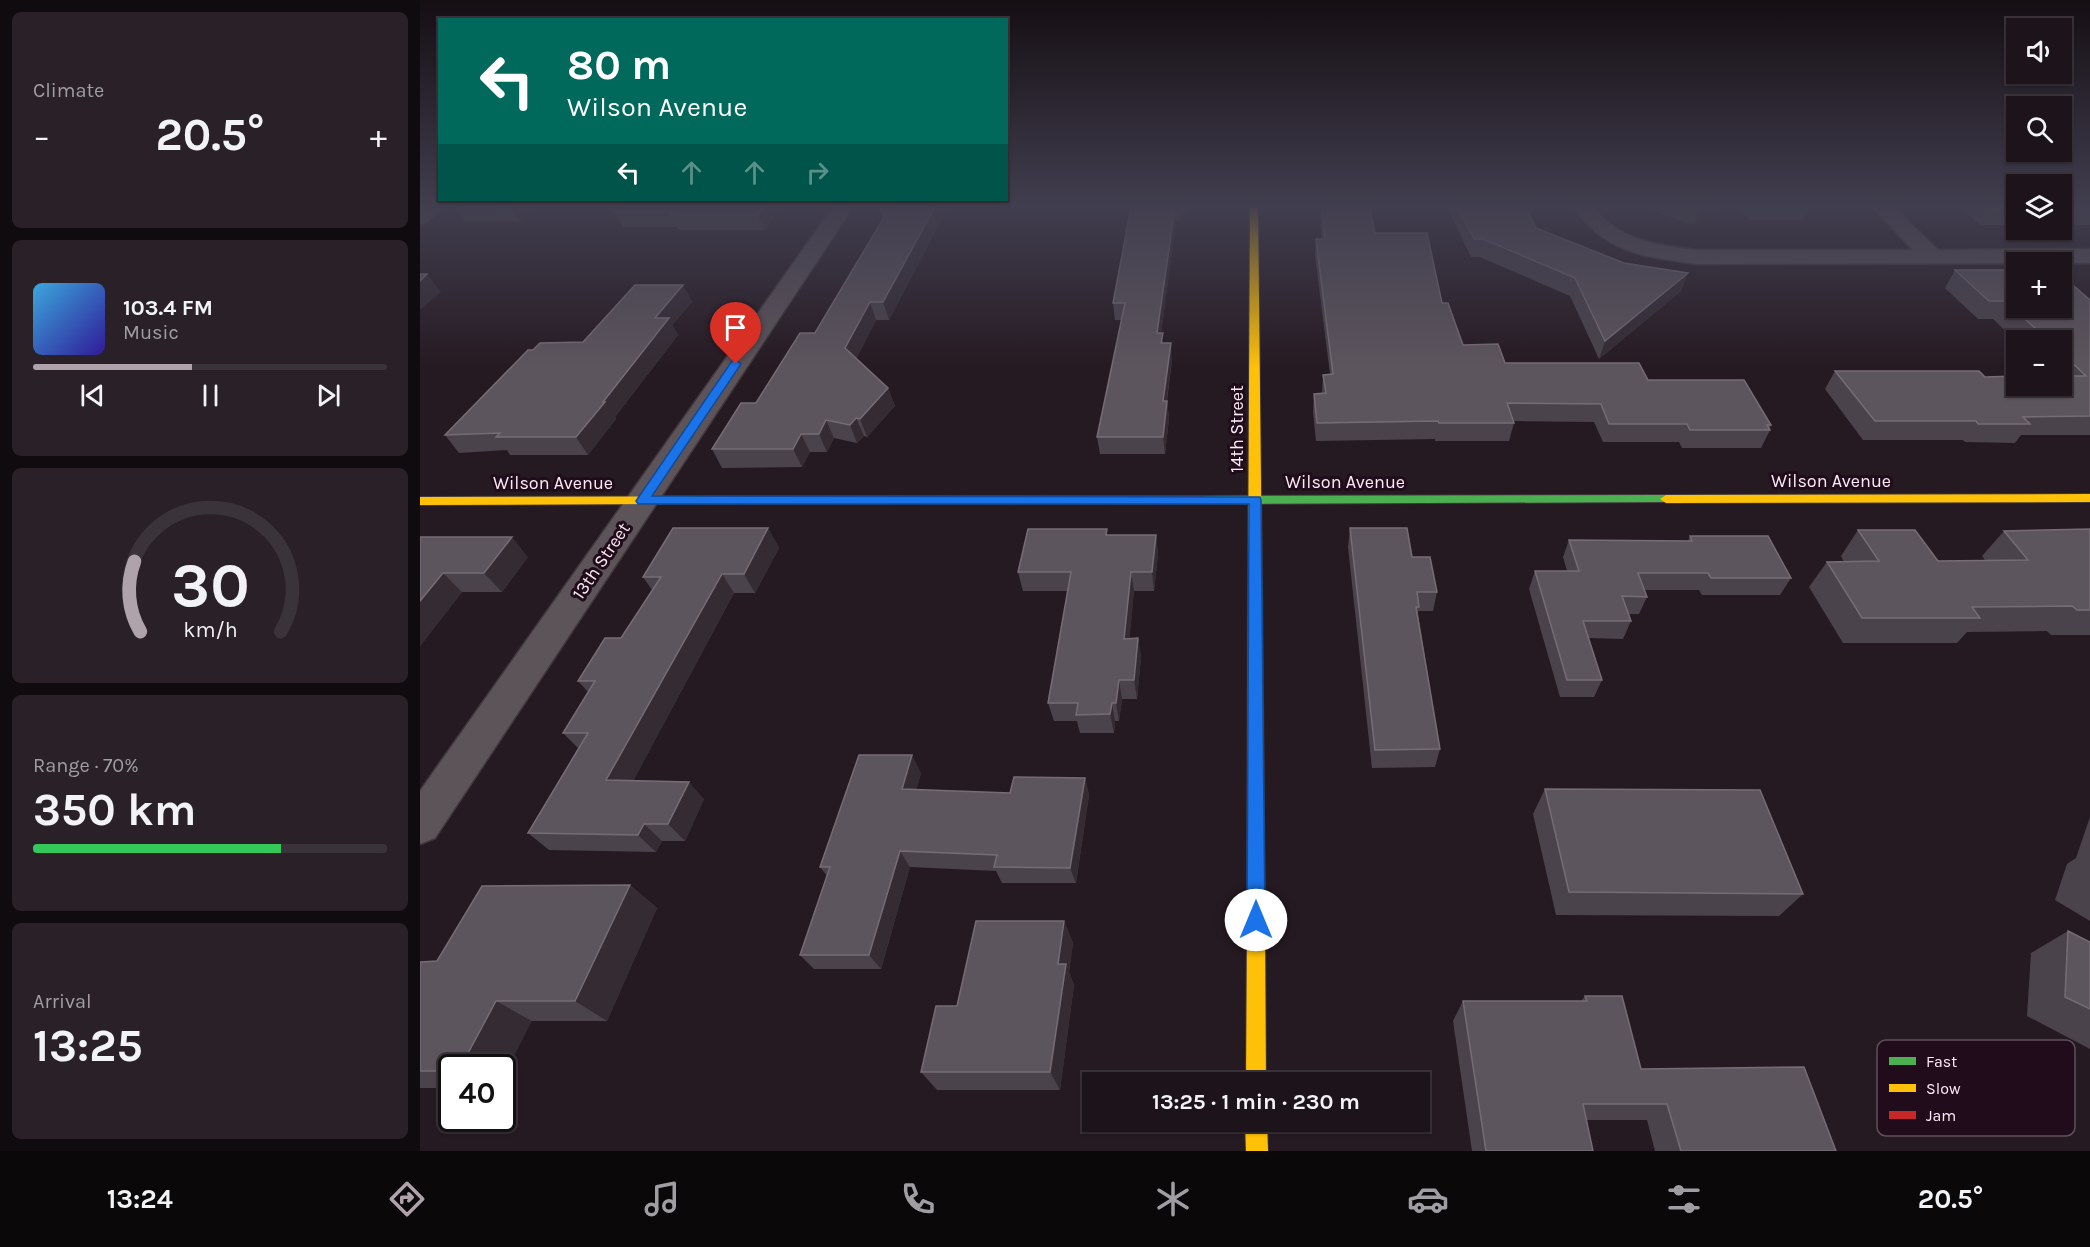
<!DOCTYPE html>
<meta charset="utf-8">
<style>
:root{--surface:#1c141a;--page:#292127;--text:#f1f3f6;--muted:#a09ea2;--line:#3a3339;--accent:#b0a2ab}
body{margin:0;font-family:Karla,sans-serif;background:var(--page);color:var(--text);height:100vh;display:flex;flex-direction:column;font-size:22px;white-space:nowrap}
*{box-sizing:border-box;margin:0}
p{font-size:20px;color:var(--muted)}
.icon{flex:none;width:33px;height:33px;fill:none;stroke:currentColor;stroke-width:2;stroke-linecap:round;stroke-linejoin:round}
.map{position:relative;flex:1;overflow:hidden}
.panel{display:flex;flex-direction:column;gap:12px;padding:12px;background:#0f0b0e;width:420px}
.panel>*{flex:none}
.guide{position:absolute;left:18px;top:18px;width:570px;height:183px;border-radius:0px;box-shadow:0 2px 4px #0004,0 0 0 2px var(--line);background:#00695c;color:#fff;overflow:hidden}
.tools{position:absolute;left:1586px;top:18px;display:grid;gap:12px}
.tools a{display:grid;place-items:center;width:66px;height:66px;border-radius:0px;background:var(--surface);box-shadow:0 2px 4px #0004,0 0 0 2px var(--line);font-size:30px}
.speed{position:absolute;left:18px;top:1054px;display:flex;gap:12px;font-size:30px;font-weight:700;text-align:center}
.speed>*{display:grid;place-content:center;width:78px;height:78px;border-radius:50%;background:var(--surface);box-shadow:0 2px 4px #0004,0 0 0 2px var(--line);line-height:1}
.speed .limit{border:3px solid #111;border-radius:9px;background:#fff;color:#111}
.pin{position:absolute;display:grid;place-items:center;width:51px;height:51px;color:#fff;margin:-62px -26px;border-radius:50% 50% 50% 0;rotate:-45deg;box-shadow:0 0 6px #0007}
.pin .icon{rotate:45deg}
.me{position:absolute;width:66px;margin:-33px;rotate:0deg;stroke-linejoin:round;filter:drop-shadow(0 0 4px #0008)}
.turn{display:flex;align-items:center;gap:21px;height:126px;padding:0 30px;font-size:27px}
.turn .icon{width:78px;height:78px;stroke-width:2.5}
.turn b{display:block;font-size:42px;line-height:51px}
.lanes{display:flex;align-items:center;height:57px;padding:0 30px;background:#0003;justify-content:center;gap:30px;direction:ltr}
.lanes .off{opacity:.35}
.big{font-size:45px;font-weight:700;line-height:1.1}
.panel .tile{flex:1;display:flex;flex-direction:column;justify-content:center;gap:9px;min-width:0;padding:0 21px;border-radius:9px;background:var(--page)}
.panel .dial{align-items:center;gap:0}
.dial svg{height:156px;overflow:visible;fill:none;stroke:var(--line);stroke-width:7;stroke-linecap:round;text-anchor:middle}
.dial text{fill:var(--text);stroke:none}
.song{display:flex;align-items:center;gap:18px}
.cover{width:72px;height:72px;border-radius:9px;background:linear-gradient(135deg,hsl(200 70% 55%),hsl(250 70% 35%))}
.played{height:6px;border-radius:3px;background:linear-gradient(90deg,var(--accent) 45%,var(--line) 45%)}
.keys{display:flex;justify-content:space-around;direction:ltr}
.heat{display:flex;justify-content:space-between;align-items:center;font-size:33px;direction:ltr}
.charge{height:9px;border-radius:4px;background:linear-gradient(90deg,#34c759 70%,var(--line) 0)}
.trip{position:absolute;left:662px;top:1072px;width:348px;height:60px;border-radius:0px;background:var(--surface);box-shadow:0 2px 4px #0004,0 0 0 2px var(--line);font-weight:700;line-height:60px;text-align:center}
.tabs{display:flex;height:96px;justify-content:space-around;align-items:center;background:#0b080a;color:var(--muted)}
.tabs .icon{width:42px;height:42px}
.tabs .active{color:var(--accent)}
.tabs b{font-size:27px;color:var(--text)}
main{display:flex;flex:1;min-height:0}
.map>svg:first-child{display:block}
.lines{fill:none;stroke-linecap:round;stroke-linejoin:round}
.street-casing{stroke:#41373d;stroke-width:3}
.fast-casing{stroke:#41373d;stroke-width:2}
.slow-casing{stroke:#41373d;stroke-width:2}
.jam-casing{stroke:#41373d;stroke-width:2}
.street{fill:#5d545a;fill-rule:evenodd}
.fast{fill:#4caf50;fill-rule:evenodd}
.slow{fill:#ffc107;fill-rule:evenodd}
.jam{fill:#c62828;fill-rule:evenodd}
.wall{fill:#4a434b}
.shaded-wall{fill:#342b33}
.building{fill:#5d555d;stroke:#766c75;stroke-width:1.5}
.route{fill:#1a73e8;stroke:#114b97;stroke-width:1.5}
.labels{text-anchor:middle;stroke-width:6;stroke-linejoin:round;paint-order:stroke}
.street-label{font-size:18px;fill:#fbebf5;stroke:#210c1b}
.key{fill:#210c1b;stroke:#624f5c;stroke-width:1.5}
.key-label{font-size:16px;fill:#fbebf5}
</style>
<main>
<section class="panel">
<div class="tile"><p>Climate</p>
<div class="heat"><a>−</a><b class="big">20.5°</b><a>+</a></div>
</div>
<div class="tile">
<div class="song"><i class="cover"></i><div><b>103.4 FM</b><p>Music</p></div></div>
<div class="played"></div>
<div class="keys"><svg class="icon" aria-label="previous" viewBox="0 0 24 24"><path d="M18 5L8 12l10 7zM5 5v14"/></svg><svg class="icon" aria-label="pause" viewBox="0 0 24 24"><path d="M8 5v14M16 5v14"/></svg><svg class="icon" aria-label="next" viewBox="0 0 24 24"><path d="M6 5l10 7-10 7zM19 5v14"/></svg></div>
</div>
<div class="tile dial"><svg viewBox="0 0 100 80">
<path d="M14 69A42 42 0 1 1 86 69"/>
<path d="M14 69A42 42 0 0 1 11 33" stroke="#b0a2ab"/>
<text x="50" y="56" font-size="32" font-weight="700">30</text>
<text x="50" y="72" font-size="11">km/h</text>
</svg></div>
<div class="tile"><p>Range · 70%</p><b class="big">350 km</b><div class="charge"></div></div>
<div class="tile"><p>Arrival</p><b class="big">13:25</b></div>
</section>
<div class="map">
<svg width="1670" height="1151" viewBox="0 0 1670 1151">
<rect width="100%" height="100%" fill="#261a22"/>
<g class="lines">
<g class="street-casing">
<path id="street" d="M24 207 7 222 0 224 1 207Z
M413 207H433L15 838 0 844V791Z
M1154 207H1174C1198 241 1240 246 1278 250H1493L1452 207H1474L1518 250 1670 249V263L1278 264C1226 257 1185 254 1154 207Z"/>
</g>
<g class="fast-casing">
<path id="fast" d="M1246 495 1252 499 1250 502 783 504 777 500 783 496Z
M835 573 842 578 845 928 843 934 836 937 829 934 827 928 828 578Z"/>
</g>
<g class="slow-casing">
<path id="slow" d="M830 207H838L842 578 835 583 828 578Z
M1670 494V502L1246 503 1240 499 1246 495Z
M490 496 496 500 494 503 0 505V497Z
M836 919 843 922 845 928 846 1083H826L827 928 829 922Z
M825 1122H847L848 1151H826Z"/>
</g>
<g class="jam-casing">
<path id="jam" d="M490 496H783L789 500 783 504 486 503 484 500Z"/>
</g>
<use href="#street" class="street"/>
<use href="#fast" class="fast"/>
<use href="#slow" class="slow"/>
<use href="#jam" class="jam"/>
</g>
<path class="wall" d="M38 207H117L100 222H45L36 208Z
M200 207H362L344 230H259L257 227H203L195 212Z
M460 207H528L469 320H456L436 359 468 388 475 406 447 437 444 436 437 443 414 438 407 452H390L382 467 302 468 292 449 336 403 395 333 463 219Z
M711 207H769L768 215H760L759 221H756L741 333 743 343 752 360 747 401 749 418 745 454H680L677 437 702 320H695L693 303Z
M901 207H950L955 233 1022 303 1043 345 1085 363 1228 380 1351 425 1349 429 1350 430 1341 448H1262L1259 442H1183L1174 422 1093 421 1094 423 1089 441H1015V439L896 441 893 412 894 394 902 393 903 375 910 374 895 255 896 239H902L900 216Z
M1030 207H1106L1116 228 1204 263 1268 273 1261 291 1179 359 1150 296 1060 257H1051L1029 211Z
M1222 207H1299L1274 225Z
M1318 207H1390L1384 220H1328Z
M1539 207H1596V225H1561Z
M1641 207H1670V225H1641Z
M1535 270 1670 300V435H1601L1595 443 1545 442 1543 440H1443L1405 389 1415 371 1565 377 1641 386V340L1596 341 1573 319H1558L1525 288Z
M263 285 272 302 252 325 258 335 195 417 196 419 168 455H90L87 450 39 453 25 435 113 350 163 342Z
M348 528 359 548 335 593H314L213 781 284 799 265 841H242L236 852 129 850 108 833 158 748 143 733 168 692 158 681 201 638 232 590 223 577Z
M930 528 992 557 1017 592 1013 611H998V614L1020 749 1015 767 952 768 928 547Z
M1670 529V635H1631L1627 631 1547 632 1537 643H1423L1389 587 1407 562H1424L1421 556 1438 530 1518 561 1565 560 1562 556 1584 531Z
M688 535H736L738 555 734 591H714L709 639 718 638 721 657 717 699H702L699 721H695L694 733H660L657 721H634L628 703 648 591H603L598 572Z
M1270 536 1371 578 1360 595H1282L1279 590H1225L1227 597 1219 614H1209L1211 621 1203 639 1169 638 1182 680 1174 697H1140L1109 589 1115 571H1147L1143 557 1149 540 1268 541Z
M0 537 108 557 82 592H42L0 646Z
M501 773 496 790 590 793 665 778 669 795 656 883H582L576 871 490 867 461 969H394L380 955 407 876 400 867Z
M1125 789 1383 894 1359 916 1136 915 1113 814Z
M1670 817V921L1635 900 1647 864 1656 858Z
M210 885 237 908 187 1021H112L32 1068V1088H0V962L17 961Z
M644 921 653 943 649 972 654 985 640 1090H517L501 1072 537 1006Z
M1648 931 1670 942V1049L1607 1016 1611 953Z
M1165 996 1221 1069 1416 1151H1235L1227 1120H1166L1173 1151H1052L1033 1021 1043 1001H1161Z"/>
<path class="shaded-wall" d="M93 207H117L100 222 91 209Z
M344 207H362L344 230 338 215Z
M515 207H528L469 320 463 302Z
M755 207 756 221 739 350 737 333Z
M758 207H759V221Z
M1283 207H1299L1274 225 1279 210Z
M1268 273 1261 291 1179 359 1185 341Z
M7 274 21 292 0 310V281Z
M263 285 272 302 252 325 258 335 195 417 196 419 168 455 156 437 183 402 235 318Z
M450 302 456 320 432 366 425 348Z
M751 343 752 360 744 418 743 401Z
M468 388 475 406 447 437 440 419Z
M747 401 749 418 745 454 743 437Z
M436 418 444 436 437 443 430 425Z
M406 420 414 438 407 452 399 434Z
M381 434 390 452 382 467 373 449Z
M348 528 359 548 335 593 324 574Z
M736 535 738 555 734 591 732 572Z
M92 537 108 557 82 592 64 573Z
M711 572 714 591 708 658 704 639Z
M23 573 42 592 0 646V601Z
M302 574 314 593 204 798 186 780Z
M718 638 721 657 717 699 714 680Z
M699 680 702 699 699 721 696 703Z
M692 703 695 721 694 733 690 714Z
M492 755 501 773 492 806 482 789Z
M665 778 669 795 656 883 650 868Z
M269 782 284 799 265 841 248 824Z
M224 824 242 841 236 852 218 835Z
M480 851 490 867 461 969 449 955Z
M210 885 237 908 187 1021 155 1001Z
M644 921 653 943 649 972 654 985 640 1090 630 1072 638 964Z
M76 1001 112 1021 82 1079V1068H40Z"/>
<path class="building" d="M38 207H93L91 209 36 208Z
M200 207H344L338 215H251L254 212H195Z
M470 207H515L463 302H450L425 348 468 388 440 419 436 418 430 425 406 420 399 434H381L373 449H292L321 403H336L380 333H395Z
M711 207H755L737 333H743L741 343H751L743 401H747L743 437H677L705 303H693Z
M902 207H950L955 233H1007L1022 303H1028L1043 345 1078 344 1085 363H1219L1228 380H1324L1351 425H1347L1350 430H1270L1267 424H1189L1181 404 1087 403 1094 423H1019L1018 421 897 423 894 394 906 393 903 375 913 374 896 239H905Z
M1038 207H1106L1116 228 1204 263 1268 273 1185 341 1155 278 1063 239H1054Z
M1272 207H1283L1279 210Z
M1567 207H1596V210H1570Z
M1641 207H1670V209H1641Z
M1535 270H1596V308H1641V275L1670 300V416L1603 417 1610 424H1558L1556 421H1455L1415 371H1559L1565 377 1596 376V386H1641V376H1666L1641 352V340H1628L1585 301H1569Z
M0 274H7L0 281Z
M215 285H263L235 318H249L183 402H185L156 437H76L80 433 25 435 108 350H113L120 343 163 342Z
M253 528H348L324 574H302L186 780 269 782 248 824H224L218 835 108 833 168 733H143L175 681H158L185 638H201L241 577H223Z
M930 528H987L992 557H1010L1017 592H997L999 607H996L1020 749 955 750Z
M608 529H687L686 535H736L732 572H711L704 639 718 638 714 680H699L696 703H692L690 714 656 715 658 703H628L651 572H598Z
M1670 529V610H1657L1652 606 1552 607 1560 618H1442L1407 562 1459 561 1438 530H1495L1518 561 1608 560 1584 531Z
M1270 536H1348L1371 578H1291L1288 573H1218L1227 597 1202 596 1211 621H1163L1182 680H1147L1115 571H1159L1149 540 1272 541Z
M0 537H92L64 573H23L0 601Z
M439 755H492L482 789 590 793 594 777 665 778 650 868 574 867 577 855 480 851 449 955H380L410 867H400Z
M1125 789 1340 790 1383 894 1149 892Z
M210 885 155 1001H76L40 1068H32V1071H0V962L17 961 62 886Z
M556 921H644L638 964H646L630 1072H501L516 1006H537Z
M1648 931 1670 942V1009L1645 997Z
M1165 996H1202L1221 1069 1384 1067 1416 1151H1261L1247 1104H1163L1173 1151H1066L1043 1001H1167Z"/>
<linearGradient id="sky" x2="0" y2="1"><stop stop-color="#150e13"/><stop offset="0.56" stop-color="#413e4f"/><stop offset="1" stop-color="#413e4f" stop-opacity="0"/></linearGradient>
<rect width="1670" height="368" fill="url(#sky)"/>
<path class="route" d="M316 360 321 364 232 496 840 497 841 500 845 920 843 926 836 929 830 926 827 920 829 504H218L216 501 218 498 312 361Z"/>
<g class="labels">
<g class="street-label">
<text transform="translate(817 429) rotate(-90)" y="6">14th Street</text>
<text x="1411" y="487">Wilson Avenue</text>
<text x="925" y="488">Wilson Avenue</text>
<text x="133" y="489">Wilson Avenue</text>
<text transform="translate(181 561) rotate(-56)" y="6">13th Street</text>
</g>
</g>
<rect x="1457" y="1040" width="198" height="96" rx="9" class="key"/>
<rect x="1469" y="1057" width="27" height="8" fill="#4caf50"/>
<rect x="1469" y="1084" width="27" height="8" fill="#ffc107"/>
<rect x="1469" y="1111" width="27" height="8" fill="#c62828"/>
<g class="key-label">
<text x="1506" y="1067">Fast</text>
<text x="1506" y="1094">Slow</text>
<text x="1506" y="1121">Jam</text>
</g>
</svg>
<div class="tools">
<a><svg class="icon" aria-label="sound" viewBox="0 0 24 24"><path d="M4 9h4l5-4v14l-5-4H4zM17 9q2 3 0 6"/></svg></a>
<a><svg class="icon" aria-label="search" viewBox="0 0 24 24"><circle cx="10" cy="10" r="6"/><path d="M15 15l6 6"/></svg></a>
<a><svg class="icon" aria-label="layers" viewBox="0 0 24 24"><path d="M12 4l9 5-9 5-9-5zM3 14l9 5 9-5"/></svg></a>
<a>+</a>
<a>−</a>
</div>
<div class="speed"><div class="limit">40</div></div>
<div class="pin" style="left:316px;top:364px;background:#d93025"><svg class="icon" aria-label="arrive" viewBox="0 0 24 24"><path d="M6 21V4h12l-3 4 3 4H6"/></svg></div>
<svg class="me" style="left:836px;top:920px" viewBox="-20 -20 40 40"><circle r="19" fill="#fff"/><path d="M0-13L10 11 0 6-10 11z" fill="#1a73e8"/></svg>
<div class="trip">13:25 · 1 min · 230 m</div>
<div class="guide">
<div class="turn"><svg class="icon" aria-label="left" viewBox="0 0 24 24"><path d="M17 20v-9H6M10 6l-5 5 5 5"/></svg><div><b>80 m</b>Wilson Avenue</div></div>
<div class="lanes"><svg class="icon" aria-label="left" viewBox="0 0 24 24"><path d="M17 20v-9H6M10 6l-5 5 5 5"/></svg><svg class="icon off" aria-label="ahead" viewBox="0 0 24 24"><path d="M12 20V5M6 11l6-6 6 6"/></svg><svg class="icon off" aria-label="ahead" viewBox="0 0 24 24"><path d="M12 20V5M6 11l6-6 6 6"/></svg><svg class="icon off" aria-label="right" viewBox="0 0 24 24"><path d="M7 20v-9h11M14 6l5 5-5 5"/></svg></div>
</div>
</div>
</main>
<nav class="tabs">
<b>13:24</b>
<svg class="icon active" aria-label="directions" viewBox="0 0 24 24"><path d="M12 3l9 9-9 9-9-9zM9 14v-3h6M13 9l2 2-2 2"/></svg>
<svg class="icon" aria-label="music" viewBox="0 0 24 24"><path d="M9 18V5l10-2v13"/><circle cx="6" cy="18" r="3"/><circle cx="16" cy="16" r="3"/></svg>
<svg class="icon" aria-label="phone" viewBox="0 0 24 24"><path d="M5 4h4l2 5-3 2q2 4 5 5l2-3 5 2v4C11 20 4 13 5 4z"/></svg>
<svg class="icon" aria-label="climate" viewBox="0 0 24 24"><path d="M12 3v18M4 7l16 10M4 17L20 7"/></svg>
<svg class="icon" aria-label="car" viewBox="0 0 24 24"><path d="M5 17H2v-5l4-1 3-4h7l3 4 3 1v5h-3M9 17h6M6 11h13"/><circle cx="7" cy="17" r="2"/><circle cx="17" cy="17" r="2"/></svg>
<svg class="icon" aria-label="filters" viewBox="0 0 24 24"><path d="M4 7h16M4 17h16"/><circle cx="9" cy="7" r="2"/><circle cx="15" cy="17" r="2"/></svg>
<b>20.5°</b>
</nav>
